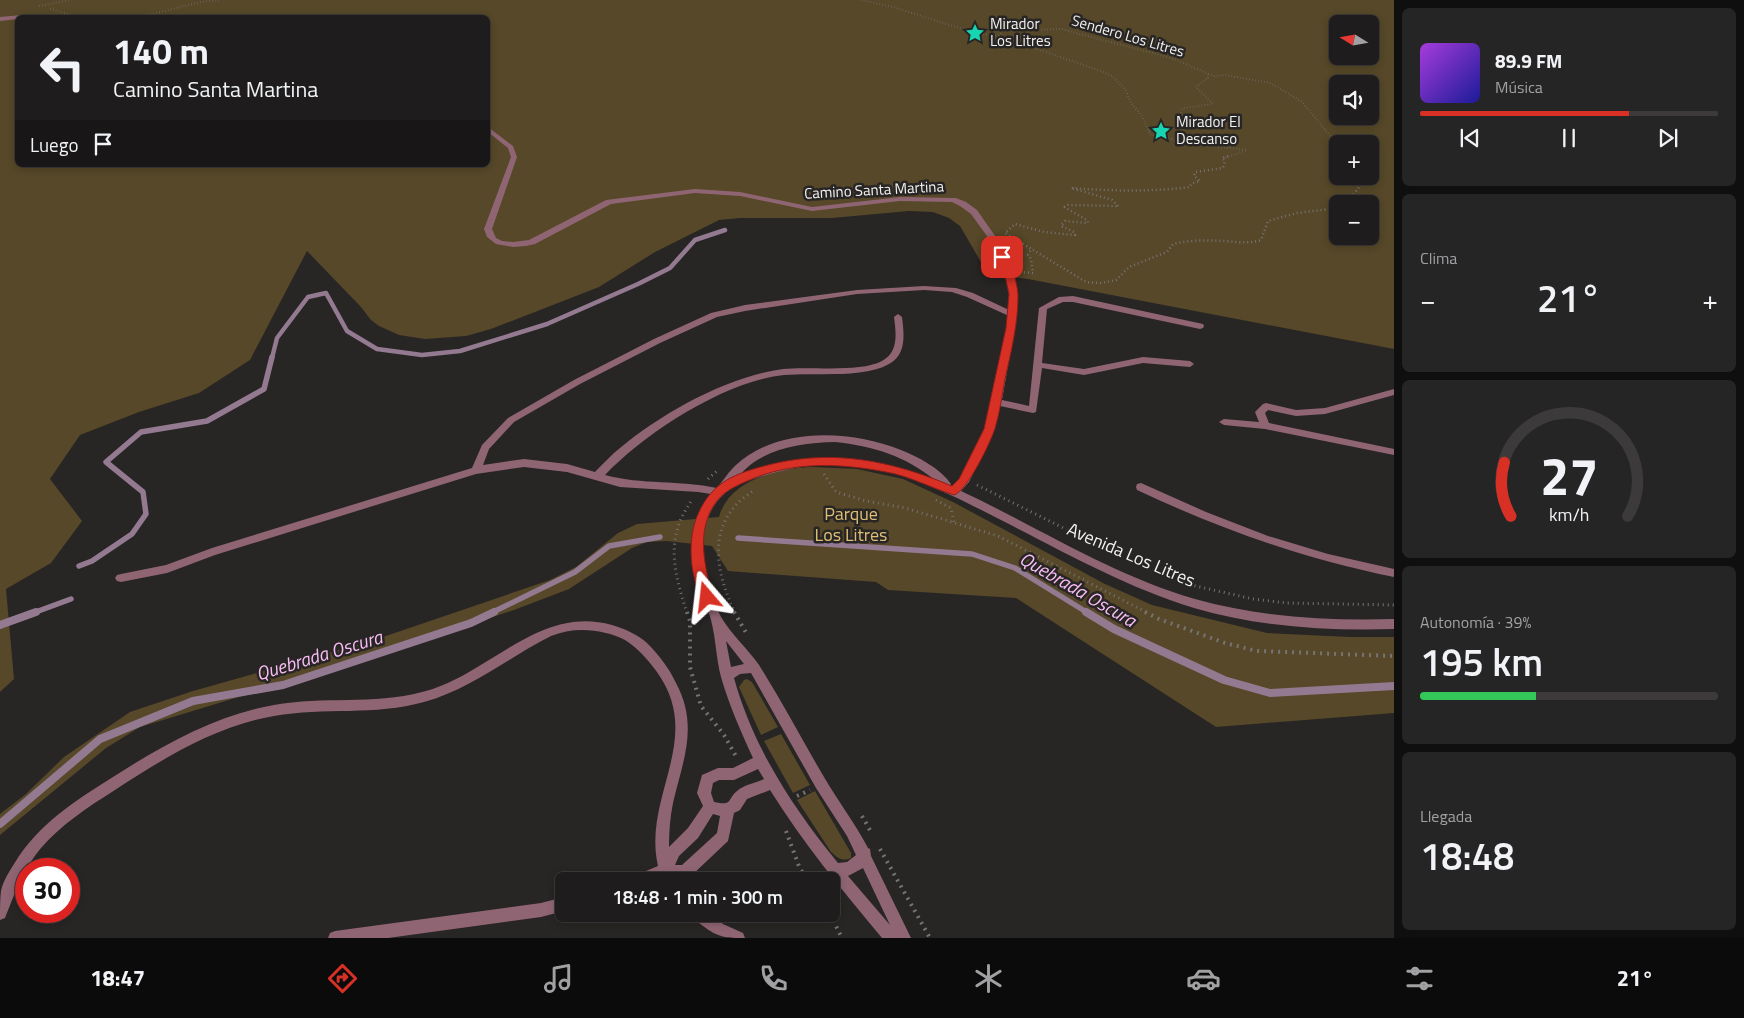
<!DOCTYPE html>
<html lang="es">
<meta charset="utf-8">
<style>
:root{--surface:#1e1c1c;--page:#262525;--text:#f1f3f6;--muted:#a1a1a3;--line:#3c3a3b;--accent:#d93025}
body{margin:0;font-family:"Titillium Web",sans-serif;background:var(--page);color:var(--text);height:100vh;display:flex;flex-direction:column;font-size:19px;white-space:nowrap}
*{box-sizing:border-box;margin:0}
p{font-size:16px;color:var(--muted)}
.icon{flex:none;width:28px;height:28px;fill:none;stroke:currentColor;stroke-width:2;stroke-linecap:round;stroke-linejoin:round}
.map{position:relative;flex:1;overflow:hidden}
.sheet{display:flex;flex-direction:column;gap:8px;padding:8px;background:#100f0f;width:350px}
.sheet>*{flex:none}
.top-card{position:absolute;left:15px;top:15px;width:475px;height:152px;border-radius:8px;box-shadow:0 2px 8px #0003,0 0 0 1px var(--line);background:#1e1c1c;color:var(--text);overflow:hidden}
.needle{width:32px;rotate:281deg}
.buttons{position:absolute;left:1329px;top:15px;display:grid;gap:10px}
.buttons a{display:grid;place-items:center;width:50px;height:50px;border-radius:8px;background:var(--surface);box-shadow:0 2px 8px #0003,0 0 0 1px var(--line);font-size:25px}
.speed{position:absolute;left:15px;top:858px;display:flex;gap:10px;font-size:25px;font-weight:700;text-align:center}
.speed>*{display:grid;place-content:center;width:65px;height:65px;border-radius:50%;background:var(--surface);box-shadow:0 2px 8px #0003,0 0 0 1px var(--line);line-height:1}
.speed .limit{border:8px solid #d22;background:#fff;color:#111}
.pin{position:absolute;display:grid;place-items:center;width:42px;height:42px;color:#fff;margin:-21px;border-radius:10px;box-shadow:0 2px 8px #0006}
.me{position:absolute;width:55px;margin:-28px;rotate:343deg;stroke-linejoin:round;filter:drop-shadow(0 0 4px #0008)}
.turn{display:flex;align-items:center;gap:18px;height:105px;padding:0 15px;font-size:22px}
.turn .icon{width:65px;height:65px;stroke-width:2.5}
.turn b{display:block;font-size:35px;line-height:42px}
.then{display:flex;align-items:center;height:48px;padding:0 15px;background:#0003;gap:10px;font-size:19px}
.big{font-size:38px;font-weight:600;line-height:1.1}
.sheet .tile{flex:1;display:flex;flex-direction:column;justify-content:center;gap:8px;min-width:0;padding:0 18px;border-radius:8px;background:var(--page)}
.sheet .dial{align-items:center;gap:0}
.dial svg{height:130px;overflow:visible;fill:none;stroke:var(--line);stroke-width:7;stroke-linecap:round;text-anchor:middle}
.dial text{fill:var(--text);stroke:none}
.song{display:flex;align-items:center;gap:15px}
.cover{width:60px;height:60px;border-radius:8px;background:linear-gradient(135deg,hsl(280 70% 55%),hsl(240 70% 35%))}
.played{height:5px;border-radius:2px;background:linear-gradient(90deg,var(--accent) 70%,var(--line) 70%)}
.keys{display:flex;justify-content:space-around;direction:ltr}
.heat{display:flex;justify-content:space-between;align-items:center;font-size:28px;direction:ltr}
.charge{height:8px;border-radius:4px;background:linear-gradient(90deg,#34c759 39%,var(--line) 0)}
.trip{position:absolute;left:555px;top:872px;width:285px;height:50px;border-radius:8px;background:var(--surface);box-shadow:0 2px 8px #0003,0 0 0 1px var(--line);font-weight:600;line-height:50px;text-align:center}
.menu{display:flex;height:80px;justify-content:space-around;align-items:center;background:#0c0b0b;color:var(--muted)}
.menu .icon{width:35px;height:35px}
.menu .current{color:var(--accent)}
.menu b{font-size:22px;color:var(--text)}
main{display:flex;flex:1;min-height:0}
.map>svg:first-child{display:block}
.green{fill:#564828;fill-rule:evenodd}
.lines{fill:none;stroke-linecap:round;stroke-linejoin:round}
.stream-far2{stroke:#937a91;stroke-width:4.5}
.stream-far1{stroke:#937a91;stroke-width:5.5}
.stream{stroke:#937a91;stroke-width:8}
.path-far3{stroke:#767373;stroke-width:2;stroke-dasharray:0.5 2.5;stroke-linecap:butt}
.path-far2{stroke:#767373;stroke-width:2.5;stroke-dasharray:1 3;stroke-linecap:butt}
.path-far1{stroke:#767373;stroke-width:3;stroke-dasharray:1 4;stroke-linecap:butt}
.path{stroke:#767373;stroke-width:4;stroke-dasharray:2 5;stroke-linecap:butt}
.minor{fill:#906573;fill-rule:evenodd}
.route{fill:#d93025;stroke:#8d1f18}
.labels{text-anchor:middle;stroke-width:5;stroke-linejoin:round;paint-order:stroke}
.far-poi-label{font-size:15px;fill:#f4f2f1;stroke:#282525;text-anchor:start}
.far-street-label{font-size:15px;fill:#f4f2f1;stroke:#282525}
.park-label{font-size:18px;fill:#dfbf74;stroke:#282525}
.street-label{font-size:18px;fill:#f4f2f1;stroke:#282525}
.water-label{font-size:19px;font-style:italic;fill:#f9bdf6;stroke:#282525}
</style>
<main>
<div class="map">
<svg width="1394" height="938" viewBox="0 0 1394 938">
<rect width="100%" height="100%" fill="#282525"/>
<path class="green" d="M0 0H1394V349L1028 279 988 274 960 226 949 218 933 212 909 211 832 218H740L719 220 655 252 599 287 491 329 466 336 425 339 399 335 379 326 371 320 361 307 307 251 250 360 199 393 139 412 80 435 50 479 82 521 51 563 6 589 14 679 0 692ZM18 18H488V165H18ZM1338 24H1370V56H1338ZM1338 84H1370V116H1338ZM1338 144H1370V176H1338ZM1338 204H1370V236H1338Z
M813 467 857 469 903 479 953 502 1105 584 1152 605 1267 633 1350 637H1394V713L1216 727 1016 598 888 590 876 582 728 571 712 546 667 541 647 542 632 548 569 589 514 610 396 649 140 727 106 748 0 835V814L26 794 64 757 130 712 193 691 377 639 550 580 576 567 618 533 637 524 719 517C729 479 779 468 813 467Z
M747 679 752 682 778 727 761 735 739 687 744 680Z
M781 734 810 785 793 793 764 741Z
M815 791 851 853V858C842 862 838 858 831 852L797 800Z"/>
<g class="lines">
<path class="stream-far2" d="M272 358 277 338 308 297 326 293 347 331 377 349 422 355 460 351 547 324 638 284 670 268 695 240 725 230"/>
<path class="stream-far1" d="M738 538 972 554 1015 568 1088 613
M79 566 92 561 132 534 146 514 143 492 106 462 141 432 207 421 264 389 272 357
M33 613 71 599
M491 613 575 572 609 546 660 537"/>
<path class="stream" d="M1086 612 1114 629 1224 680 1270 693 1394 686
M0 625 36 612
M0 824 100 739 193 701 283 685 471 623 494 612"/>
<path class="path-far3" d="M862 0 893 7 975 33 999 36 1101 71 1112 76 1125 89 1131 103 1142 116 1150 134 1192 144 1247 150 1224 158
M39 6 70 0
M50 9 83 18
M136 18 200 2 219 0
M999 36 1002 31 1061 29 1171 58 1214 76 1226 75 1270 83 1301 101 1338 145
M1149 131 1181 127 1184 123 1181 112 1183 108 1213 104 1196 87 1208 78V74"/>
<path class="path-far2" d="M1346 204 1360 186 1359 176
M1118 206 1112 200 1071 188C1111 191 1151 192 1190 187L1191 184 1200 181 1194 176 1195 172 1223 168 1225 161 1222 158 1229 156
M1064 207 1087 220 1088 223 1065 221 1061 226 1074 232 1075 235 1044 232 1015 224 1005 233 1086 282 1101 283 1116 280 1129 267 1167 252 1173 244C1190 240 1208 240 1225 241 1239 242 1248 244 1261 240L1268 221 1297 213 1338 208
M1064 207 1068 205 1117 206
M1020 272 1033 273 1031 259 1028 255 1032 248"/>
<path class="path-far1" d="M824 474 836 492 866 501 905 508 998 536 1148 613
M708 479 718 470
M977 485 1138 565 1187 584 1253 599 1287 603 1394 605
M936 500 951 508 954 522
M687 613C678 585 668 553 679 524 682 515 688 507 692 499
M735 613C719 579 707 536 736 505 741 499 748 495 754 490"/>
<path class="path" d="M687 612 690 621V667L701 706 724 735 737 758
M734 612 748 636
M1145 612 1159 619 1225 643 1257 651 1394 656
M797 796 810 790
M862 816 870 830
M786 831 800 869 809 881
M880 849 930 938
M830 914 842 938"/>
<path class="minor" d="M32 14 48 18H18V19L0 21V17Z
M488 127 513 146 517 157 492 229 496 238 502 241 513 242 529 240 606 200 695 189 740 192 812 207 900 197 956 198 966 202 977 210 1000 243 1012 271 1017 294V315L1002 400 1029 406 1039 308 1059 297 1073 296 1203 324 1204 326 1203 328 1200 329 1073 302H1063L1047 309 1042 363 1084 369 1143 357 1190 361 1194 364 1190 367 1143 363 1084 375 1042 368 1036 412 1033 413 1000 406 995 429 969 482 961 491C1038 527 1112 575 1195 599 1260 617 1327 621 1394 619V629C1327 631 1259 627 1194 608 1126 587 1064 552 1001 520 952 495 899 467 844 465 809 463 778 470 745 482 706 495 697 538 705 575 709 588 715 604 721 617 731 634 748 649 759 665 782 701 802 740 824 777 838 801 855 823 868 848L870 849 871 856 911 938H882C842 890 803 843 770 790L747 799 740 810 734 813 728 841 690 877 685 879H678L679 881H664L663 878 656 881H632L634 876 658 866C642 796 705 739 657 672 648 660 638 648 625 640 604 629 574 626 551 636 509 657 471 689 424 702 375 716 324 707 274 716 216 726 164 758 115 790 88 807 62 824 41 848 22 871 16 891 5 918L0 920C0 911 0 899 1 891 3 881 9 872 14 864 38 824 75 801 113 777 163 745 216 715 274 705 323 696 373 705 422 692 488 676 539 604 612 625 625 629 637 634 647 643 659 655 669 668 676 683 699 726 683 760 673 803 670 817 669 832 669 847L688 828 703 806 697 793 702 775 718 768H733L753 758C741 732 729 705 721 677 716 658 716 639 711 620 708 607 701 594 696 581 687 551 692 520 711 494L698 492 620 487 567 472 524 467 476 474 215 555 167 573 121 582 117 581 115 578 117 575 121 574 166 565 212 548 472 468 482 445 508 418 574 380 654 339 711 313 745 305 857 290 924 286 956 288 973 293 1009 310V294L1004 271 992 243 971 214 960 206 952 202 900 201 812 211 740 196 695 193 611 204 535 244 526 246 513 247 496 244 487 237 484 229 511 157 508 148 488 132ZM924 290 952 292 967 297 1009 316 995 387 985 429 960 480 952 487 950 486 951 484C940 468 918 457 901 450 852 430 778 426 736 465 729 471 723 481 717 488 680 480 642 485 605 475 645 433 725 381 784 375 814 372 863 379 889 364 907 354 904 334 902 317L898 314 894 317C896 333 899 352 882 361 859 373 810 366 783 369 728 376 662 413 620 448 611 455 603 464 595 472L567 464 524 459 483 465 489 449 514 422 580 384 660 343 717 317 745 311 857 294ZM835 442C873 446 905 456 935 480 883 460 829 451 774 464 762 467 750 472 738 477 762 448 800 443 835 442ZM726 641 744 664 731 667ZM751 673 816 788 847 836 856 855 847 862 838 863C793 808 753 747 734 678L740 674ZM758 769 764 779C756 783 743 785 737 791 726 800 734 806 714 802L711 793 713 783 719 780H734ZM713 814 720 816 717 833 682 865H675L679 856 698 838ZM863 868 890 925 848 876Z
M1394 389V395L1325 414 1296 416 1268 410 1265 413 1269 423 1394 449V455L1265 429 1224 425 1219 422 1224 419 1259 422 1255 412 1263 404 1266 403 1296 410 1325 408Z
M1141 483 1206 512 1268 536 1328 554 1394 569V577C1304 559 1220 529 1137 490L1136 487 1137 484Z
M564 897V911L541 917 388 938H328L330 933 335 931 541 903Z
M692 914H710L723 924 743 933 745 938C726 938 719 938 703 926 698 922 694 920 692 914Z"/>
</g>
<path class="route" d="M1002 254C1011 257 1018 286 1018 296 1018 324 1011 352 1005 379 1002 395 1000 412 995 428 991 442 967 491 954 495 931 488 910 476 886 472 839 463 792 461 747 481 734 487 722 492 714 505 696 532 705 569 713 597L712 601 707 602 702 601C691 578 687 544 696 519 709 485 730 475 764 466 830 448 890 460 952 486L959 479 984 429 1006 328 1009 294 1004 271 997 257Z"/>
<defs>
<g id="sight-bare" transform="scale(1.5)"><path d="M0-6L1.8-2.2L6-1.7L2.9 1.2L3.7 5.4L0 3.3L-3.7 5.4L-2.9 1.2L-6-1.7L-1.8-2.2Z" fill="#18d5b2" stroke="#282525" stroke-width="2.5" paint-order="stroke"/></g>
</defs>
<g fill-rule="evenodd">
<use href="#sight-bare" x="975" y="33"/>
<use href="#sight-bare" x="1161" y="131"/>
</g>
<g class="labels">
<g class="far-poi-label">
<text x="990" y="29">Mirador<tspan x="990" dy="17">Los Litres</tspan></text>
<text x="1176" y="127">Mirador El<tspan x="1176" dy="17">Descanso</tspan></text>
</g>
<g class="far-street-label">
<text transform="translate(1128 36) rotate(16)" y="5">Sendero Los Litres</text>
<text transform="translate(874 190) rotate(-3)" y="5">Camino Santa Martina</text>
</g>
<g class="park-label">
<text x="851" y="520">Parque<tspan x="851" dy="21">Los Litres</tspan></text>
</g>
<g class="street-label">
<text transform="translate(1131 555) rotate(23)" y="6">Avenida Los Litres</text>
</g>
<g class="water-label">
<text transform="translate(1078 589) rotate(30)" y="7">Quebrada Oscura</text>
<text transform="translate(319 655) rotate(-17)" y="7">Quebrada Oscura</text>
</g>
</g>
</svg>
<div class="buttons">
<a><svg class="needle" viewBox="-14 -14 28 28"><path d="M0-13l5 13h-10z" fill="#e53935"/><path d="M0 13l5-13h-10z" fill="#a1a1a3"/></svg></a>
<a><svg class="icon" aria-label="sound" viewBox="0 0 24 24"><path d="M4 9h4l5-4v14l-5-4H4zM17 9q2 3 0 6"/></svg></a>
<a>+</a>
<a>−</a>
</div>
<div class="speed"><div class="limit">30</div></div>
<div class="pin" style="left:1002px;top:257px;background:#d93025"><svg class="icon" aria-label="arrive" viewBox="0 0 24 24"><path d="M6 21V4h12l-3 4 3 4H6"/></svg></div>
<svg class="me" style="left:707px;top:597px" viewBox="-20 -20 40 40"><path d="M0-17L14 15 0 8-14 15z" fill="#d93025" stroke="#fff" stroke-width="4"/></svg>
<div class="trip">18:48 · 1 min · 300 m</div>
<div class="top-card">
<div class="turn"><svg class="icon" aria-label="left" viewBox="0 0 24 24"><path d="M17 20v-9H6M10 6l-5 5 5 5"/></svg><div><b>140 m</b>Camino Santa Martina</div></div>
<div class="then">Luego<svg class="icon" aria-label="arrive" viewBox="0 0 24 24"><path d="M6 21V4h12l-3 4 3 4H6"/></svg></div>
</div>
</div>
<section class="sheet">
<div class="tile">
<div class="song"><i class="cover"></i><div><b>89.9 FM</b><p>Música</p></div></div>
<div class="played"></div>
<div class="keys"><svg class="icon" aria-label="previous" viewBox="0 0 24 24"><path d="M18 5L8 12l10 7zM5 5v14"/></svg><svg class="icon" aria-label="pause" viewBox="0 0 24 24"><path d="M8 5v14M16 5v14"/></svg><svg class="icon" aria-label="next" viewBox="0 0 24 24"><path d="M6 5l10 7-10 7zM19 5v14"/></svg></div>
</div>
<div class="tile"><p>Clima</p>
<div class="heat"><a>−</a><b class="big">21°</b><a>+</a></div>
</div>
<div class="tile dial"><svg viewBox="0 0 100 80">
<path d="M14 69A42 42 0 1 1 86 69"/>
<path d="M14 69A42 42 0 0 1 10 36" stroke="#d93025"/>
<text x="50" y="56" font-size="32" font-weight="700">27</text>
<text x="50" y="72" font-size="11">km/h</text>
</svg></div>
<div class="tile"><p>Autonomía · 39%</p><b class="big">195 km</b><div class="charge"></div></div>
<div class="tile"><p>Llegada</p><b class="big">18:48</b></div>
</section>
</main>
<nav class="menu">
<b>18:47</b>
<svg class="icon current" aria-label="directions" viewBox="0 0 24 24"><path d="M12 3l9 9-9 9-9-9zM9 14v-3h6M13 9l2 2-2 2"/></svg>
<svg class="icon" aria-label="music" viewBox="0 0 24 24"><path d="M9 18V5l10-2v13"/><circle cx="6" cy="18" r="3"/><circle cx="16" cy="16" r="3"/></svg>
<svg class="icon" aria-label="phone" viewBox="0 0 24 24"><path d="M5 4h4l2 5-3 2q2 4 5 5l2-3 5 2v4C11 20 4 13 5 4z"/></svg>
<svg class="icon" aria-label="climate" viewBox="0 0 24 24"><path d="M12 3v18M4 7l16 10M4 17L20 7"/></svg>
<svg class="icon" aria-label="car" viewBox="0 0 24 24"><path d="M5 17H2v-5l4-1 3-4h7l3 4 3 1v5h-3M9 17h6M6 11h13"/><circle cx="7" cy="17" r="2"/><circle cx="17" cy="17" r="2"/></svg>
<svg class="icon" aria-label="filters" viewBox="0 0 24 24"><path d="M4 7h16M4 17h16"/><circle cx="9" cy="7" r="2"/><circle cx="15" cy="17" r="2"/></svg>
<b>21°</b>
</nav>
